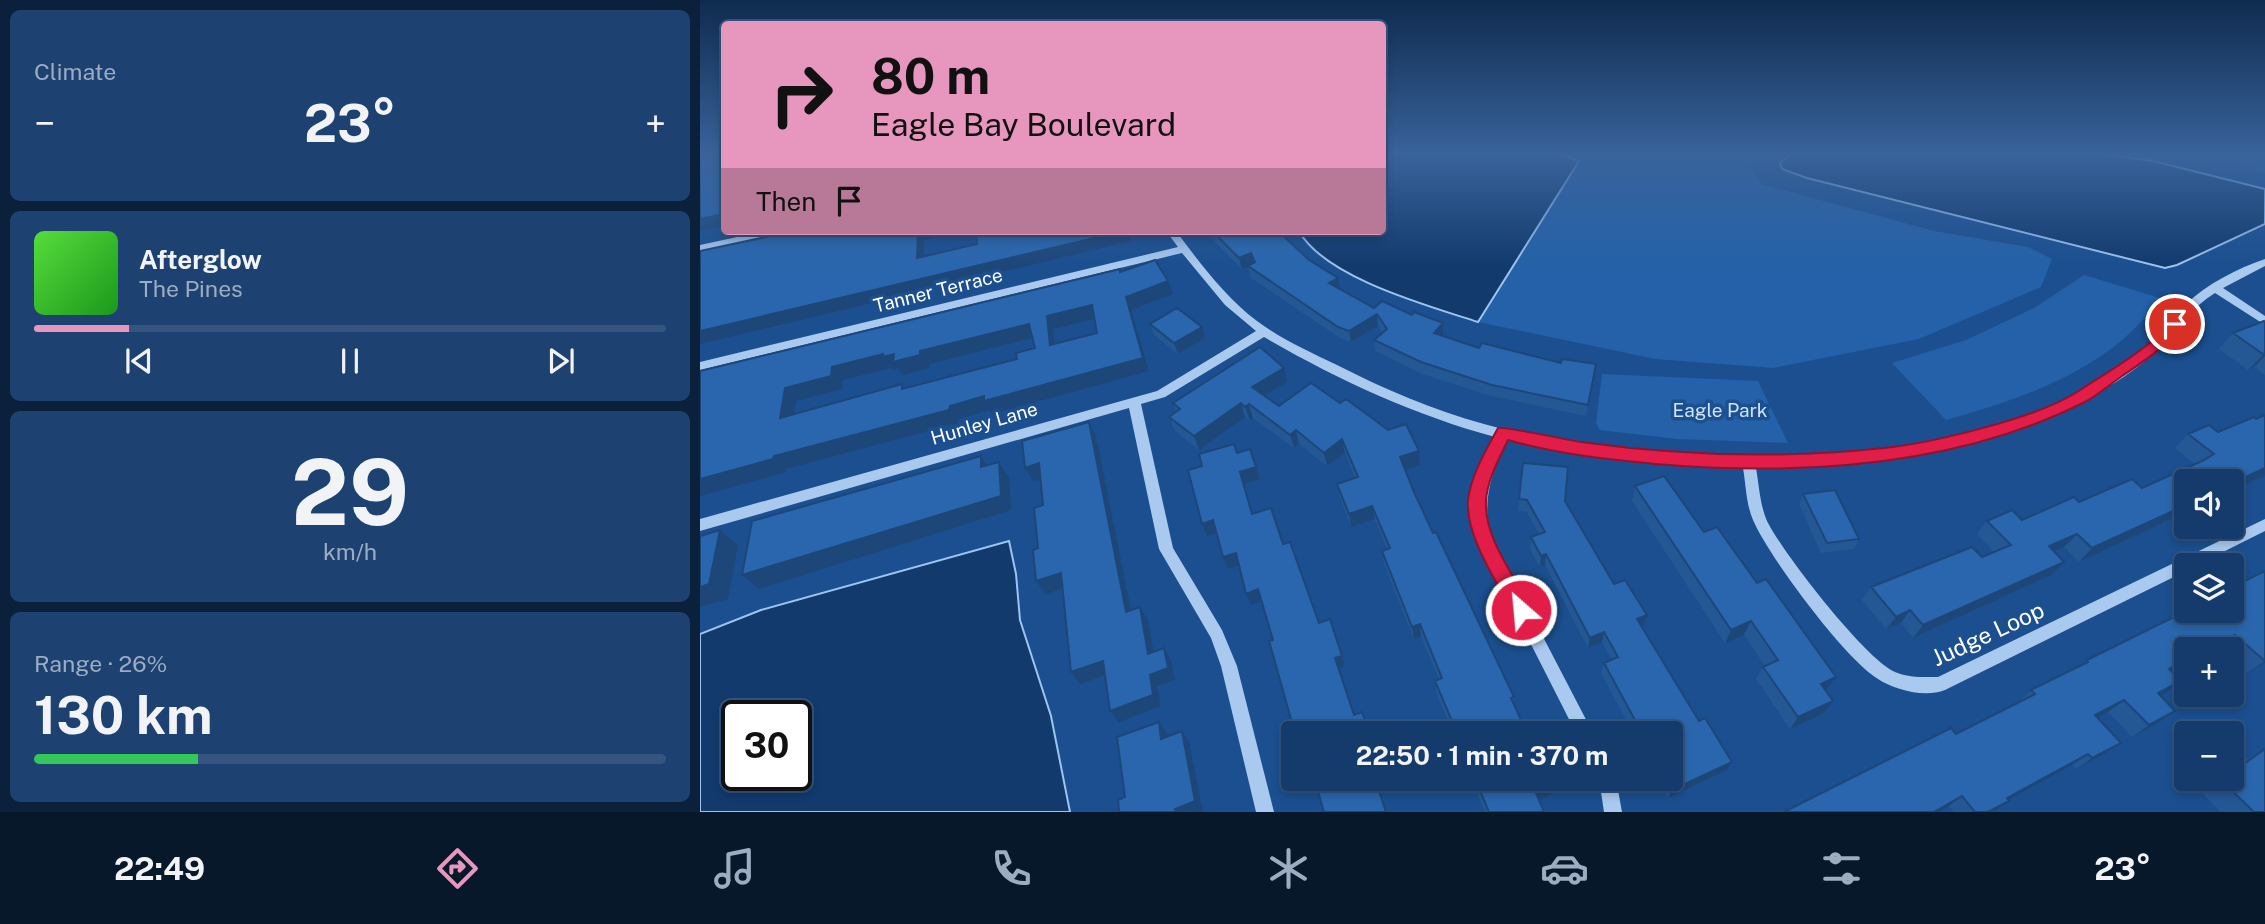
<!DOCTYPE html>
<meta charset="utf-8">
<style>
:root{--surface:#143b6b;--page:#1d4271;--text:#f1f3f6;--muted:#9dadc1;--line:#33557e;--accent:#e797bd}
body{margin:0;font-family:"Public Sans",sans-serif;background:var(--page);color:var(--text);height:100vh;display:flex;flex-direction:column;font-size:26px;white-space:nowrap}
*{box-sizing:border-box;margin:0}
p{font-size:23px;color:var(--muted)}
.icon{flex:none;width:38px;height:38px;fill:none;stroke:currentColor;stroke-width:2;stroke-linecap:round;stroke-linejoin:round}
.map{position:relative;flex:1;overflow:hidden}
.panel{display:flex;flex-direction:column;gap:10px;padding:10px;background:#0b203b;width:700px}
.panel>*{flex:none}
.guide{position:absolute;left:21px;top:21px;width:665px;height:214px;border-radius:7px;box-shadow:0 4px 10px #0003,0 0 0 2px var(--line);background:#e797bd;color:#111;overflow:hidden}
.fabs{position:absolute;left:1474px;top:469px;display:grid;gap:14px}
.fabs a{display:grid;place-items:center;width:70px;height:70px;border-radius:7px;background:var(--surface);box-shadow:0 4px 10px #0003,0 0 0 2px var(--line);font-size:35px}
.speed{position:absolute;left:21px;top:700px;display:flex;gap:14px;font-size:35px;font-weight:700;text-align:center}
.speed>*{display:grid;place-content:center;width:91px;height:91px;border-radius:50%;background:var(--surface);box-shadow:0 4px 10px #0003,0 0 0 2px var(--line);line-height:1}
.speed .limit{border:4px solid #111;border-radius:10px;background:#fff;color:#111}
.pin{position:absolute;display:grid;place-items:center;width:60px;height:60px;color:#fff;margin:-30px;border:4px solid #fff;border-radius:50%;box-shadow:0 2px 7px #0007}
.me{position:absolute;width:77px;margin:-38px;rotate:333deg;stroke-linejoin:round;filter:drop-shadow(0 0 5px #0008)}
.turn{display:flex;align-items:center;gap:24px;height:147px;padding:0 35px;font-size:32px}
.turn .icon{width:91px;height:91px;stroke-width:2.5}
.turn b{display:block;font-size:49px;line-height:60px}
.then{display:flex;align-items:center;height:66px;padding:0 35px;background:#0003;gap:14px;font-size:26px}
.big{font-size:52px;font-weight:700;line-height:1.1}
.panel .widget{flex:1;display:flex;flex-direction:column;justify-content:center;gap:10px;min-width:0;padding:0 24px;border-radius:10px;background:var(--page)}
.panel .dial{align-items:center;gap:0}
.dial b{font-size:91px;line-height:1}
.song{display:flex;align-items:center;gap:21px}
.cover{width:84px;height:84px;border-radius:10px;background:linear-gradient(135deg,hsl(110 70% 55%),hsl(120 70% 35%))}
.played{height:7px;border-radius:4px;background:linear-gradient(90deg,var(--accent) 15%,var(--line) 15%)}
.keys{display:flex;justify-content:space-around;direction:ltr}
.heat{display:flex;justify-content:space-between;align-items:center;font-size:38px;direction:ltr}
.charge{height:10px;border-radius:5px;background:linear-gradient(90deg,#34c759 26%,var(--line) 0)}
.trip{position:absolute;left:581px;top:721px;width:402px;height:70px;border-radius:7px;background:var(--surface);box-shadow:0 4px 10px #0003,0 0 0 2px var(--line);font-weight:700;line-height:70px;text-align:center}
.tab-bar{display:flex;height:112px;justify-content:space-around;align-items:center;background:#08182b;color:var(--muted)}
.tab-bar .icon{width:49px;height:49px}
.tab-bar .selected{color:var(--accent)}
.tab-bar b{font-size:32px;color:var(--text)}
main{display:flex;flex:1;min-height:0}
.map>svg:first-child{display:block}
.green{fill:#2461a8}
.water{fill:#123a6d;stroke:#9cc4f0;stroke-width:2;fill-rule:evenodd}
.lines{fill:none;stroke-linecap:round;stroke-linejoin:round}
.minor{fill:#a9c9ee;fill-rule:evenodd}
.wall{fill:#245895}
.shaded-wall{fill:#1d4779}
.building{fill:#2a66ad;stroke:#1d4779;stroke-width:2;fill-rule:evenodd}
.route{fill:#e11d48;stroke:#92132f;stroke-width:2}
.labels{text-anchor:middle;stroke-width:7;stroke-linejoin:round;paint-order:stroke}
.street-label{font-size:19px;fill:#fff;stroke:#1b4f8f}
.park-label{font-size:19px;fill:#cfe3fa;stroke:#1b4f8f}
.near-street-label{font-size:23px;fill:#fff;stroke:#1b4f8f}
</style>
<main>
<section class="panel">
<div class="widget"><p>Climate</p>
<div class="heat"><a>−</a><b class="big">23°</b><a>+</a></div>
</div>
<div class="widget">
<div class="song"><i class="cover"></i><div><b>Afterglow</b><p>The Pines</p></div></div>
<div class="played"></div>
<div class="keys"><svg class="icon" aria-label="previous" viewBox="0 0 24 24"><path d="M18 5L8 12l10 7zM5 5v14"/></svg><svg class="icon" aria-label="pause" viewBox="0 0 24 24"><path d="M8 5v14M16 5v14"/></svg><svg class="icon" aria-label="next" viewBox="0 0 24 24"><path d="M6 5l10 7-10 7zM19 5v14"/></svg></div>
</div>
<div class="widget dial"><b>29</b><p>km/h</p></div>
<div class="widget"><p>Range · 26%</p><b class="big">130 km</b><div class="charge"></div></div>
</section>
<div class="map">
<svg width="1565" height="812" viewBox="0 0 1565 812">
<rect width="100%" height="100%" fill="#1b4f8f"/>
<path class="green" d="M855 153H1071L1051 166 1061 184 1234 231 1328 247 1352 259 1341 287 1219 339 1073 368 955 359 778 322 879 161Z
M1505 153H1565V173Z
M1384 275 1460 298C1413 368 1323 399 1246 420L1192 363 1266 340 1334 308Z
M902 374 1058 381 1088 443 976 439 900 430 896 423Z"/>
<path class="water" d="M683 153H855L879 161 778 322C729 306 625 278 599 231H682Z
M1093 153H1392L1453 161 1565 189V224L1477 265 1465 268 1107 178 1082 169 1080 163Z
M309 541 316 574 320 620 351 716 370 812H0V634L61 610ZM37 716H96V775H37Z"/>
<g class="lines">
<path class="minor" d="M65 231H84L79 234 0 251V245Z
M466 231H476C500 263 525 297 557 321 581 339 610 352 637 365 684 389 733 410 784 424 953 472 1193 474 1357 403 1389 389 1419 371 1445 349 1460 335 1471 317 1486 304 1507 284 1538 268 1565 259V266L1523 288 1565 316V325L1515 293C1492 307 1480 327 1462 346 1451 357 1438 367 1425 376 1329 442 1171 469 1056 468 1059 485 1060 505 1067 521 1082 552 1166 660 1195 672 1209 678 1224 677 1238 677L1565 519V531L1497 565H1486V571L1245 690C1225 698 1195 690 1178 679 1145 659 1069 557 1053 520 1046 504 1046 485 1043 468 964 467 883 459 806 440 792 472 782 500 790 535L893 733H876L776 536C767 497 779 471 795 437 714 415 636 379 564 337L465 397 441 404 473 548 522 630 537 666 574 812H556L521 666 511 638 459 549 429 408 0 531V519L457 391 556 331 525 305 482 253 0 370V362L478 247Z
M899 779H916L922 812H904Z"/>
</g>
<path class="wall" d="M507 231H574L640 289 674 308 712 315 743 323 742 335 779 348 861 363 896 364 886 416 791 396 722 374 675 351 674 340 683 333 678 326 651 342 640 338 551 278 548 267 542 269 515 242Z
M1565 322V375L1554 367 1548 370 1519 349 1533 333Z
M450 324 502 327 505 338 478 354 454 335Z
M587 382 565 396 579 406 640 403 719 451 720 465 705 469 733 533 814 697 813 704 827 733H753L736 692 735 681 739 679 721 637 714 639 684 564 682 551 687 549 675 519 651 527 640 497 637 484 655 478 645 453 627 466 599 444 594 448 553 418 550 421 545 417 499 450 475 431 469 417 476 412 473 403Z
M1565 415V476L1531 491 1486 481V512L1379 562 1364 547 1354 552 1351 575 1213 638 1201 623 1186 629 1162 600 1171 587 1282 557 1294 552 1277 534 1287 521 1322 520 1379 502 1442 488 1495 464 1475 448 1488 434 1518 432Z
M935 486 1004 532 1057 583 1136 677 1127 689 1125 690 1133 701 1124 713 1090 729 1056 679 1063 667 1065 666 1044 635 1025 643 932 501Z
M1103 494 1159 539 1154 549 1121 553 1099 504Z
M819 499 865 501 914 584 944 625 941 626 999 721 1032 762 1027 770 968 798 958 779H971V733H933L901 673 904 663 912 660 902 642 888 648 845 565 840 567 830 549 831 537 839 534 826 511H818Z
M1565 571V663L1545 674 1531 661V649H1519L1517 648 1514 649H1486V664L1471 672 1481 681 1460 696 1475 711 1458 723 1432 737 1408 712 1398 717 1421 743 1404 754 1376 769 1372 765 1308 799 1293 812H1254L1249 806 1256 734 1318 703 1331 690 1380 666 1387 660Z
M1565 749V812H1521L1500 791 1518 779H1531V769L1547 759Z
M771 779H850L851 795 839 801 844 812H785Z"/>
<path class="shaded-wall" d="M24 214V227L0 231V219Z
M218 231H245L237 233V237L224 240V269L217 258Z
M424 231H428L431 241 0 344V330Z
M551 253 554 264 542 269 539 258Z
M638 278 640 289 629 283Z
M468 281 473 294 431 310 449 371 292 414 290 410 259 419 258 423 86 469V472L0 496V479L74 456 284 396 443 358 426 297Z
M392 305 398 318 353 329 357 358 350 345 347 316Z
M677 314 678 326 651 342 649 331Z
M743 323V335L735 344 734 333Z
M329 324 336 337 229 364V368L203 375 198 368 193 370 191 368 143 380 142 389 96 401 92 431 80 418 85 388 132 367 183 354 220 351Z
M502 327 505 338 478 354 474 343Z
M1565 353V356L1554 367 1548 370Z
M584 368 587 382 556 401 552 387Z
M541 403 545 417 499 450 494 436Z
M549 404 553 418 550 421 545 407Z
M389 422 396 436 434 625 426 612Z
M596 430 599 444 594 448 590 435Z
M642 439 645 453 627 466 624 453Z
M719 451 720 465 702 471 700 457Z
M281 456 291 471 281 467Z
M299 462 309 477 311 510 59 589 42 575Z
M339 463 348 477 333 481 325 468Z
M556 467 560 479 544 484 557 526 540 472Z
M1565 468V476L1531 491V484Z
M1486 505V512L1379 562 1392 548Z
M672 506 675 519 651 527 649 514Z
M513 520 518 532 507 536 502 524Z
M20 530 38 545 28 599 0 607V587Z
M1377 534 1364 547 1336 560 1349 546Z
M536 553 540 565 528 569 523 557Z
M846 554 845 565 840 567 841 556Z
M1364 562 1351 575 1213 638 1223 625Z
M361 573 370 586 346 594 336 581Z
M558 589 563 601 551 605 546 594Z
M440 607 448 620 456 666 448 654Z
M1210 610 1201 623 1186 629 1196 617Z
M947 615 944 625 934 629 937 619Z
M1051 621 1044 635 1025 643 1031 630Z
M720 624 721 637 714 639 712 627Z
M904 632 902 642 888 648 890 638Z
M1535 635 1514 649H1507Z
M464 648 471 660 475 680 457 686 461 706 419 722 410 711 450 675Z
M642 656 645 666 638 669 635 658Z
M1486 660V664L1452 682 1469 669Z
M403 661 412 673 380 684 371 672Z
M1565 661V663L1545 674Z
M1136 677 1127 689 1112 696 1121 684Z
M1481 681 1464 694 1441 706 1458 693Z
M1424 700 1408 712 1380 727 1395 715Z
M1133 701 1124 713 1090 729 1098 717Z
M1475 711 1458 723 1432 737 1449 725Z
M459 722 467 733 470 750 461 739Z
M482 731 489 742 503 811 499 812H476Z
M1421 743 1404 754 1376 769 1392 758Z
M1388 754 1372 765 1293 808 1307 798Z
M1032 762 1027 770 968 798 972 790Z
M615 781 619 790 613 792 609 783Z
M853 785 851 795 834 803 836 793Z
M1262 796 1249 806 1239 812H1234Z
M1309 801 1295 811 1288 812Z"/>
<path class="building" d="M18 153H24V214L0 219V155Z
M94 231H218L217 258 277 244 276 231H424L0 331V251Z
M512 231H574L575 232 578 231 609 260 638 278 629 283 674 308 682 301 712 315 714 312 743 323 734 333 779 348 782 343 861 363 862 359 896 364 888 405 792 385 721 362 674 340 687 329 677 314 649 331 638 327 548 266 555 262 551 253 539 258Z
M455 260 468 281 426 297 443 358 284 401V396L250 406 249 410 74 456 73 459 0 479V371L420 269V272ZM392 305 397 333 350 345 347 316ZM329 324 335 348 316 353 317 359 202 389V384L80 418 85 388 131 376 132 367 183 354V357L194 354 193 362 220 355V351Z
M477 308 502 327 474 343 450 324Z
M1564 321 1565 322V353L1563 354 1533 333Z
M560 347 584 368 552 387 579 406 611 383 640 403 646 399 688 430 706 424 719 451 700 457 714 492 733 533 736 532 814 697 811 698 827 733H757L735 681 742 678 720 624 712 627 682 551 690 548 672 506 649 514 637 484 658 477 642 439 624 453 596 430 590 435 549 404 545 407 541 403 494 436 469 417 480 409 473 403Z
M1565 415V468L1531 484V481H1486V505L1392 548 1377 534 1349 546 1364 562 1223 625 1210 610 1196 617 1171 587 1272 547 1282 557 1311 545 1287 521 1312 510 1322 520 1374 497 1379 502 1432 479 1442 488 1504 460 1514 454 1488 434 1509 425 1518 432 1554 417 1556 419Z
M389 422 426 612 440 607 448 654 464 648 468 668 450 675 453 695 410 711 403 661 371 672 361 573 336 581 333 550 338 548 334 508 343 505 339 463 325 468 322 441Z
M534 444 537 453 550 449 556 467 540 472 552 514 571 508 583 544 590 542 619 623 630 619 642 656 635 658 654 715 662 712 669 733H595L569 641 573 640 558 589 546 594 536 553 523 557 513 520 502 524 488 470 502 466 499 454Z
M281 456V467L299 462 301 496 42 575 52 521Z
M823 463 868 467 865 501 914 584 925 580 947 615 937 619 999 721 1005 718 1032 762 972 790 966 779H971V733H942L904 663 918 657 904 632 890 638 846 554 841 556 831 537 845 532 827 500 819 499Z
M964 476 1004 532 1017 527 1057 583 1066 579 1136 677 1121 684 1133 701 1098 717 1063 667 1078 660 1051 621 1031 630 935 486Z
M1135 490 1159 539 1127 543 1103 494Z
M20 530 9 584 0 587V536Z
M1565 571V661L1535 635 1507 649H1486V660L1469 669 1481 681 1458 693 1475 711 1449 725 1424 700 1395 715 1421 743 1392 758 1388 754 1307 798 1309 801 1288 812H1275L1262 796 1234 812H1084L1251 728 1256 734 1335 694 1331 690 1388 662 1387 660 1486 611H1531V588Z
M459 722 461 739 482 731 495 801 475 809 476 812H419L418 800 425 797 417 737Z
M1565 749V812H1554L1521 780 1523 779H1531V773Z
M607 779H675L686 812H624L615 781 609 783Z
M775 779H850L853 785 836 793 844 812H789Z"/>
<linearGradient id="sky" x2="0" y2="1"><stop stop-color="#0f2b4f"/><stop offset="0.58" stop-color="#39639b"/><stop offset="1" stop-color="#39639b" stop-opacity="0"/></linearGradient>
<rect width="1565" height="266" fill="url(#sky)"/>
<path class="route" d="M1475 319 1482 324C1467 347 1444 361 1422 376 1409 385 1397 396 1383 403 1252 468 1097 476 955 464 906 459 856 454 808 440 799 459 787 480 786 501 784 540 816 576 831 610L828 616 821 619 815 616C798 584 765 536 768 500 771 475 786 450 798 428 804 426 867 440 881 442 982 456 1082 459 1184 448 1232 443 1337 418 1377 392 1401 376 1430 360 1452 341 1460 334 1464 322 1475 319Z"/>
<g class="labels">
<g class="street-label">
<text transform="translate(238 290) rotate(-14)" y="7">Tanner Terrace</text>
<text transform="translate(284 423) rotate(-16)" y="7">Hunley Lane</text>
</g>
<g class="park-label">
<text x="1020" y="417">Eagle Park</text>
</g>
<g class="near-street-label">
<text transform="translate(1288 634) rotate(-25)" y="8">Judge Loop</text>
</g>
</g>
</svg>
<div class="fabs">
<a><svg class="icon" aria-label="sound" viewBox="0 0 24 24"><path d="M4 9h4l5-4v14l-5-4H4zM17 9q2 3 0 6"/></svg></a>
<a><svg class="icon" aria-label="layers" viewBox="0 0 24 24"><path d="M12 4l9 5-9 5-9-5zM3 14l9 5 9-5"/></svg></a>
<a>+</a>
<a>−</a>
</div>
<div class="speed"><div class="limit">30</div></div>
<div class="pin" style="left:1475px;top:324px;background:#d93025"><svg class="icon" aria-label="arrive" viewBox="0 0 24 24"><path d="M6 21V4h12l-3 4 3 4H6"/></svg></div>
<svg class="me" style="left:821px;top:610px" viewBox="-20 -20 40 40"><circle r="17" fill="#e11d48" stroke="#fff" stroke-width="3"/><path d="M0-11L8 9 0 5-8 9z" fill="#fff"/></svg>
<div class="trip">22:50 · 1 min · 370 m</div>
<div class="guide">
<div class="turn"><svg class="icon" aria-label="right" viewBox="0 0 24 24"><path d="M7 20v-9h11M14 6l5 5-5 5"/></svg><div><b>80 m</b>Eagle Bay Boulevard</div></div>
<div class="then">Then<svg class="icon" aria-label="arrive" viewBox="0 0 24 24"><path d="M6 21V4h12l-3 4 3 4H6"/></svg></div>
</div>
</div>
</main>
<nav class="tab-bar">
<b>22:49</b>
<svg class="icon selected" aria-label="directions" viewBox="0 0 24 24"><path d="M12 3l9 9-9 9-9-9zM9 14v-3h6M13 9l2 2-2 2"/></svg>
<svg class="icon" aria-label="music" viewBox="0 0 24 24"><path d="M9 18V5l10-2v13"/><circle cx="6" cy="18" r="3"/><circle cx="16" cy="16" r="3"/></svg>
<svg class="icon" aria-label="phone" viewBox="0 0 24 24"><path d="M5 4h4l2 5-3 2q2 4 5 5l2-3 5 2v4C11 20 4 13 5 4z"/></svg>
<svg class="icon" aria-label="climate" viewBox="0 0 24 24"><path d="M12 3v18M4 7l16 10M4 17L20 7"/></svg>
<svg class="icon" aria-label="car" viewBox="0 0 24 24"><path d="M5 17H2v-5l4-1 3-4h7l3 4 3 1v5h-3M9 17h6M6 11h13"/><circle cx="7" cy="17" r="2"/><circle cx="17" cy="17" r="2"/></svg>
<svg class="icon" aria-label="filters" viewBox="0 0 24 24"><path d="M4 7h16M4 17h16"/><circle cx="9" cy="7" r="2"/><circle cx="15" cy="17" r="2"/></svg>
<b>23°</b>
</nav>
